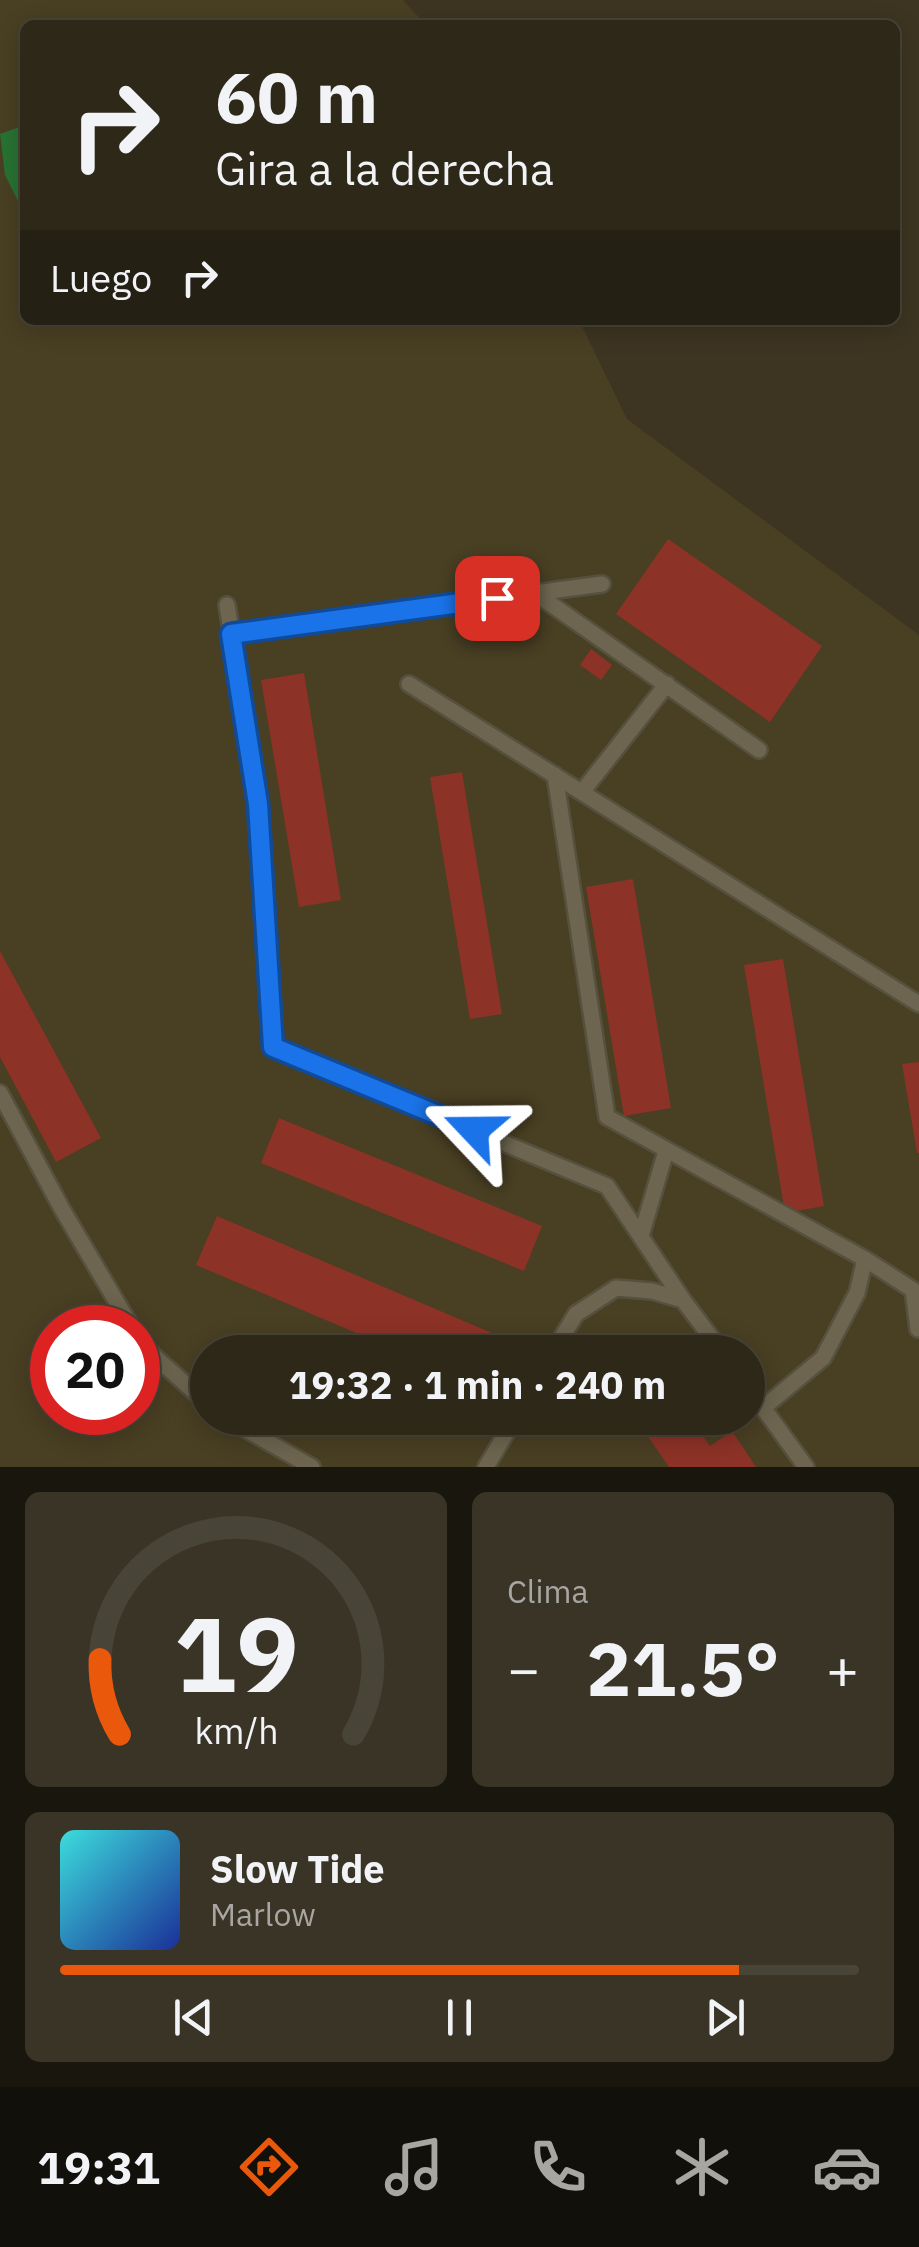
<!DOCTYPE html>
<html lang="es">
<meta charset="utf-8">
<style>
:root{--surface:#2e2819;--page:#3a3426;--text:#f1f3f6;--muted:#a7a6a2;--line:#494438;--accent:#ea580c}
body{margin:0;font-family:"IBM Plex Sans",sans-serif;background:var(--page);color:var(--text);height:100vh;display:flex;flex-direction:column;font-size:38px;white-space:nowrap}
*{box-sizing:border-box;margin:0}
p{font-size:32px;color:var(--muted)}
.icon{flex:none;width:55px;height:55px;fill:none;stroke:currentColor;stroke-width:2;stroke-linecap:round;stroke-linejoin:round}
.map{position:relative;height:1467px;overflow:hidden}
.panel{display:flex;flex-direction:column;gap:25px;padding:25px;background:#19160e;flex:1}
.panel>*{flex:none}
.guide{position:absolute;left:20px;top:20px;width:880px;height:305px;border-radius:15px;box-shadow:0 5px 25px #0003,0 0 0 2px var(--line);background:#2e2819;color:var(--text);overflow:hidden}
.speed{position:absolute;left:30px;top:1305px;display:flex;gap:20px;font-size:50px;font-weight:700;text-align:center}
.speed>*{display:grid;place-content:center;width:130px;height:130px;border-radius:50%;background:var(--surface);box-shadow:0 5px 25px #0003,0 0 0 2px var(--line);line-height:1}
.speed .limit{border:15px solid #d22;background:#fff;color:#111}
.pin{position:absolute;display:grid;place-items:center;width:85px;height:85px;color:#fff;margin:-42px;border-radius:20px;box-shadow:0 5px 15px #0006}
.me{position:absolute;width:110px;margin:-55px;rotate:293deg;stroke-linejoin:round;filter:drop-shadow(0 0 8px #0008)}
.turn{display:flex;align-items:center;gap:35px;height:210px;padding:0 30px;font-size:45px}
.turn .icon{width:130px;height:130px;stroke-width:2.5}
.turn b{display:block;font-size:70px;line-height:85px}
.then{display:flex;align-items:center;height:95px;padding:0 30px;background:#0003;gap:20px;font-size:38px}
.big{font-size:75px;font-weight:800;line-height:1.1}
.panel .tile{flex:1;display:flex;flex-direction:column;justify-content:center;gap:15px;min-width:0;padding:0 35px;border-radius:15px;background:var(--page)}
.panel .dial{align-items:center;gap:0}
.dial svg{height:260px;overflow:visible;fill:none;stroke:var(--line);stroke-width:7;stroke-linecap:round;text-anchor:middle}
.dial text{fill:var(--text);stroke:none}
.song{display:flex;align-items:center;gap:30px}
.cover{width:120px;height:120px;border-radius:15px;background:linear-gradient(135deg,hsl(180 70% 55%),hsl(230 70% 35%))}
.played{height:10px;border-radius:5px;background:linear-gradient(90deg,var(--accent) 85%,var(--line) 85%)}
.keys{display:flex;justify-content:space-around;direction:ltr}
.heat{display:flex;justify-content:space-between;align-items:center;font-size:55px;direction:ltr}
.panel .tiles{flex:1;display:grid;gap:25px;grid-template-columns:1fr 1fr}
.tile:last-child{grid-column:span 2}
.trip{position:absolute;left:190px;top:1335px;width:575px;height:100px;border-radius:50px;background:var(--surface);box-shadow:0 5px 25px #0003,0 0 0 2px var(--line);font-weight:800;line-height:100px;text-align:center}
.dock{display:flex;height:160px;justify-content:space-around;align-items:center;background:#12100a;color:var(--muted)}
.dock .icon{width:70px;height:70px}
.dock .active{color:var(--accent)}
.dock b{font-size:45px;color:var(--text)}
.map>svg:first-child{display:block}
.built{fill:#493f23;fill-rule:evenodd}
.green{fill:#277232}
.building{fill:#8d3227}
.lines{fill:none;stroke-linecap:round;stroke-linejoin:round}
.lane-casing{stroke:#56513e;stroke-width:20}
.lane{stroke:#6d654f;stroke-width:15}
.route-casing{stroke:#114b97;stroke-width:25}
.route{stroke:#1a73e8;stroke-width:18}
</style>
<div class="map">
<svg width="919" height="1467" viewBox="0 0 919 1467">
<rect width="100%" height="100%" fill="#3d3521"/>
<path class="built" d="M0 0H403L426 25H25V320H579L627 419 919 635V1467H0ZM52 1328H138V1412H52ZM208 1352H748V1418H208Z"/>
<path class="green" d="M25 125V215L5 175 0 134Z"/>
<path class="building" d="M668 539 822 646 770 722 616 614Z
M591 649 612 665 601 680 580 665Z
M304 673 341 900 299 907 261 680Z
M462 772 502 1014 470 1019 430 777Z
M633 879 671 1108 624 1116 586 887Z
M0 951 101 1138 56 1162 0 1057Z
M783 959 824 1206 785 1213 744 965Z
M919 1062V1153H917L902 1064Z
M279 1118 542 1226 524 1271 261 1163Z
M217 1216 499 1336 492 1352H401L196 1265Z
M635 1418H690L710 1446 732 1431 756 1467H669Z"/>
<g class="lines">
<g class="lane-casing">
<path id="lane" d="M535 593 759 750
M227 605 258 804 273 1047 607 1186 683 1300
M231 634 602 584
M409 684 919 1004
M555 775 607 1117 865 1259 913 1290 918 1329
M582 792 667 684
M0 1093 62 1209 132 1328
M641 1236 666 1151
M138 1336 144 1347 208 1404
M553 1352 576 1314 616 1288 652 1291 683 1300 722 1352
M748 1387 806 1467
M763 1408 823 1358 857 1293 865 1259
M226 1418 312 1467
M486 1467 515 1418"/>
</g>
<use href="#lane" class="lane"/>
</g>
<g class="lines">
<g class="route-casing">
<path id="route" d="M474 1130 273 1047 258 804 231 634 497 598"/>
</g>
<use href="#route" class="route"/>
</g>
</svg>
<div class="speed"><div class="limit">20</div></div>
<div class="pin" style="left:497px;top:598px;background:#d93025"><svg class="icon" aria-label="arrive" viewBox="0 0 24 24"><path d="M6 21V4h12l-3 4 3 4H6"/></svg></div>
<svg class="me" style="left:474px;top:1130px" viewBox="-20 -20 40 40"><path d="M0-17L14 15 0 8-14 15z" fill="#1a73e8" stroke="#fff" stroke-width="4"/></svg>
<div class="trip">19:32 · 1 min · 240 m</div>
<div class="guide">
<div class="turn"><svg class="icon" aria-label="right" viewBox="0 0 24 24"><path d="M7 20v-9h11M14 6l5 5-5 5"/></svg><div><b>60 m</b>Gira a la derecha</div></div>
<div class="then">Luego<svg class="icon" aria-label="right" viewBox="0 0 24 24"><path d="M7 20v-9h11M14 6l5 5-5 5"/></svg></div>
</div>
</div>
<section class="panel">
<div class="tiles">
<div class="tile dial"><svg viewBox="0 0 100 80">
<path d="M14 69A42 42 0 1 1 86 69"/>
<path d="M14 69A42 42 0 0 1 8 46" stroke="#ea580c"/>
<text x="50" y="56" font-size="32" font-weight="700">19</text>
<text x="50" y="72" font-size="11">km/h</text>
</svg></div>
<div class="tile"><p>Clima</p>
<div class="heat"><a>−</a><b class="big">21.5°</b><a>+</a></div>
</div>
<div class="tile">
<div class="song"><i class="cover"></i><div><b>Slow Tide</b><p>Marlow</p></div></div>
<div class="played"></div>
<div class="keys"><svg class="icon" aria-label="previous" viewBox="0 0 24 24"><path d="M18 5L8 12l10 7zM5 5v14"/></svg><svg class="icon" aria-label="pause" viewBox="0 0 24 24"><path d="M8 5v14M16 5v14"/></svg><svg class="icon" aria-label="next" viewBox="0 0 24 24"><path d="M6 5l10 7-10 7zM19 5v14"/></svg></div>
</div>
</div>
</section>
<nav class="dock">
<b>19:31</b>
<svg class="icon active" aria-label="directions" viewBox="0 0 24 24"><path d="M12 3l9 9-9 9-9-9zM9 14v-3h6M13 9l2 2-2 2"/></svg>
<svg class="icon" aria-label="music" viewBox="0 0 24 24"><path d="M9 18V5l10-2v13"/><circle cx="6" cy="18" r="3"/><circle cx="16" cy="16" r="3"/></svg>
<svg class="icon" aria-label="phone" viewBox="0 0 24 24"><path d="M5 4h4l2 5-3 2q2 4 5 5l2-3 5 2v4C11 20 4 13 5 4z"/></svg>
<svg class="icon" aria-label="climate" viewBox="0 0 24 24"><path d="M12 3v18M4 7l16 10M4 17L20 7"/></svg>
<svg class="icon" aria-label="car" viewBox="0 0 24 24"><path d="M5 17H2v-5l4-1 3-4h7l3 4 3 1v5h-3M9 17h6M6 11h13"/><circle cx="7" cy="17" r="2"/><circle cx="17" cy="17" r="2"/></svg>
</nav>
